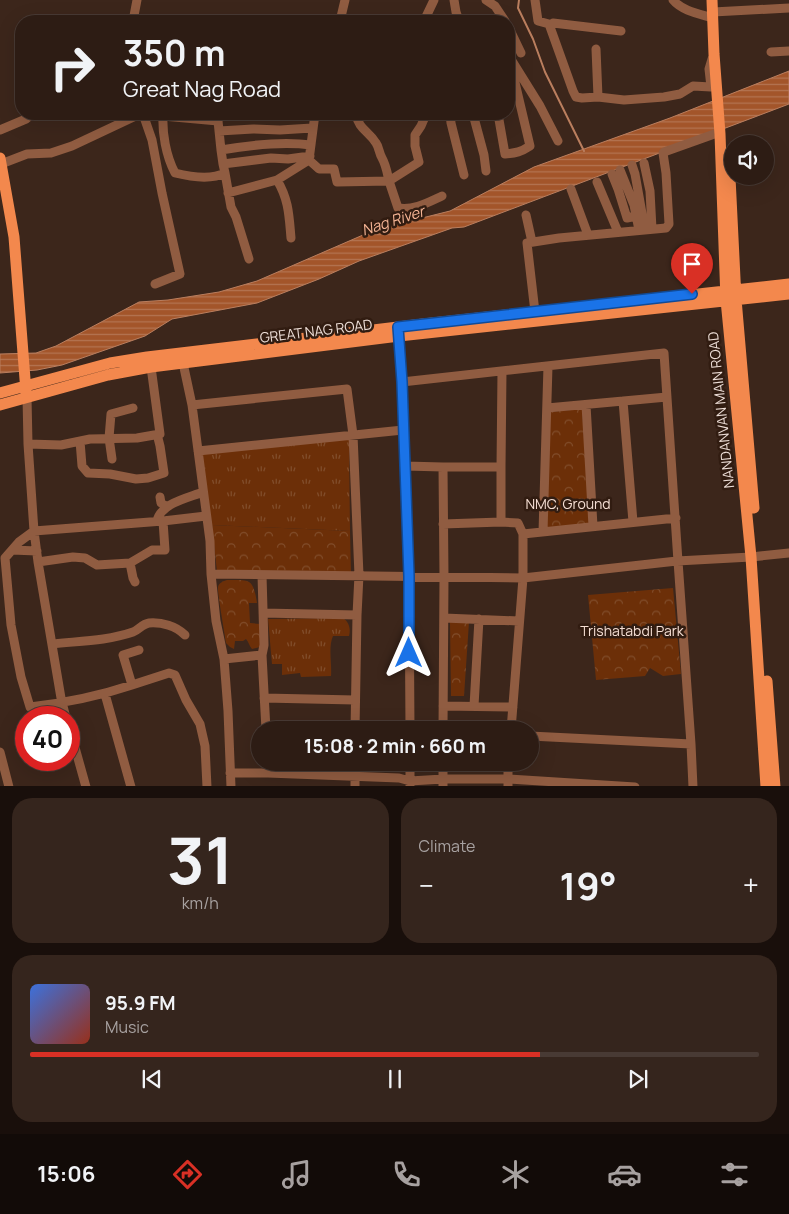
<!DOCTYPE html>
<meta charset="utf-8">
<style>
:root{--surface:#2d1c14;--page:#35251d;--text:#f1f3f6;--muted:#a7a1a0;--line:#483a34;--accent:#d93025}
body{margin:0;font-family:Manrope,sans-serif;background:var(--page);color:var(--text);height:100vh;display:flex;flex-direction:column;font-size:19px;white-space:nowrap}
*{box-sizing:border-box;margin:0}
p{font-size:16px;color:var(--muted)}
.icon{flex:none;width:28px;height:28px;fill:none;stroke:currentColor;stroke-width:2;stroke-linecap:round;stroke-linejoin:round}
.map{position:relative;height:786px;overflow:hidden}
.drawer{display:flex;flex-direction:column;gap:12px;padding:12px;background:#190f0b;flex:1}
.drawer>*{flex:none}
.hud{position:absolute;left:15px;top:15px;width:500px;height:105px;border-radius:20px;box-shadow:0 5px 20px #0002,0 0 0 1px var(--line);background:#2d1c14;color:var(--text);overflow:hidden}
.fabs{position:absolute;left:724px;top:135px;display:grid;gap:10px}
.fabs a{display:grid;place-items:center;width:50px;height:50px;border-radius:50%;background:var(--surface);box-shadow:0 5px 20px #0002,0 0 0 1px var(--line);font-size:25px}
.speed{position:absolute;left:15px;top:706px;display:flex;gap:10px;font-size:25px;font-weight:700;text-align:center}
.speed>*{display:grid;place-content:center;width:65px;height:65px;border-radius:50%;background:var(--surface);box-shadow:0 5px 20px #0002,0 0 0 1px var(--line);line-height:1}
.speed .limit{border:8px solid #d22;background:#fff;color:#111}
.pin{position:absolute;display:grid;place-items:center;width:42px;height:42px;color:#fff;margin:-51px -21px;border-radius:50% 50% 50% 0;rotate:-45deg;box-shadow:0 0 5px #0007}
.pin .icon{rotate:45deg}
.me{position:absolute;width:55px;margin:-28px;rotate:0deg;stroke-linejoin:round;filter:drop-shadow(0 0 4px #0008)}
.turn{display:flex;align-items:center;gap:18px;height:105px;padding:0 25px;font-size:22px}
.turn .icon{width:65px;height:65px;stroke-width:2.5}
.turn b{display:block;font-size:35px;line-height:42px}
.big{font-size:38px;font-weight:700;line-height:1.1}
.drawer .widget{flex:1;display:flex;flex-direction:column;justify-content:center;gap:8px;min-width:0;padding:0 18px;border-radius:20px;background:var(--page)}
.drawer .dial{align-items:center;gap:0}
.dial b{font-size:65px;line-height:1}
.song{display:flex;align-items:center;gap:15px}
.cover{width:60px;height:60px;border-radius:8px;background:linear-gradient(135deg,hsl(220 70% 55%),hsl(10 70% 35%))}
.played{height:5px;border-radius:2px;background:linear-gradient(90deg,var(--accent) 70%,var(--line) 70%)}
.keys{display:flex;justify-content:space-around;direction:ltr}
.heat{display:flex;justify-content:space-between;align-items:center;font-size:28px;direction:ltr}
.drawer .tiles{flex:1;display:grid;gap:12px;grid-template-columns:1fr 1fr}
.widget:last-child{grid-column:span 2}
.trip{position:absolute;left:251px;top:721px;width:288px;height:50px;border-radius:25px;background:var(--surface);box-shadow:0 5px 20px #0002,0 0 0 1px var(--line);font-weight:700;line-height:50px;text-align:center}
.dock{display:flex;height:80px;justify-content:space-around;align-items:center;background:#120b08;color:var(--muted)}
.dock .icon{width:35px;height:35px}
.dock .current{color:var(--accent)}
.dock b{font-size:22px;color:var(--text)}
.map>svg:first-child{display:block}
.grass{fill:url(#grass-tufts)}
.park{fill:url(#park-crowns)}
.water{fill:url(#water-rules);stroke:#ba7e5e}
.lines{fill:none;stroke-linecap:round;stroke-linejoin:round}
.stream{stroke:#ba7e5e;stroke-width:2}
.minor{stroke:#905c41;stroke-width:9}
.major{stroke:#f3884d;stroke-width:11}
.route-casing{stroke:#114b97;stroke-width:12}
.route{stroke:#1a73e8;stroke-width:9}
.labels{text-anchor:middle;stroke-width:5;stroke-linejoin:round;paint-order:stroke}
.street-label{font-size:14px;fill:#eedfd8;stroke:#311c11}
.park-label{font-size:14px;fill:#f6dfd4;stroke:#311c11}
.water-label{font-size:15px;font-style:italic;fill:#f6b595;stroke:#311c11}
</style>
<div class="map">
<svg width="789" height="787" viewBox="0 0 789 787">
<defs>
<pattern id="grass-tufts" width="24" height="20" patternUnits="userSpaceOnUse" patternTransform="scale(1.25)"><rect width="24" height="20" fill="#6c2f08"/><path d="M3 7l-1-3M5 7V3M7 7l1-3M15 17l-1-3M17 17v-4M19 17l1-3" fill="none" stroke="#814d2b"/></pattern>
<pattern id="park-crowns" width="20" height="18" patternUnits="userSpaceOnUse" patternTransform="scale(1.25)"><rect width="20" height="18" fill="#6c2f08"/><path d="M2 6a3 3 0 1 1 6 0M12 15a3 3 0 1 1 6 0" fill="none" stroke="#814d2b"/></pattern>
<pattern id="water-rules" width="6" height="5" patternUnits="userSpaceOnUse" patternTransform="scale(1.25)"><rect width="6" height="5" fill="#a3552a"/><path d="M0 2.5h6" fill="none" stroke="#b47552"/></pattern>
</defs>
<rect width="100%" height="100%" fill="#3c261b"/>
<path class="grass" d="M349 437 350 531 212 525 200 452Z
M343 618C349 622 351 629 349 636H333C328 647 332 663 331 676L301 677 300 673 282 675V664H272L268 619Z"/>
<path class="park" d="M582 409 590 524 547 528 549 412Z
M212 525 350 531 351 573 217 572Z
M227 580C250 580 253 578 257 603H249L250 623 260 624V647L252 649C249 646 249 642 246 639L243 641H235L234 649 230 647 226 643C225 635 217 591 218 587 219 583 223 581 227 580Z
M673 588 681 674 663 676 650 668 645 676 596 680 588 595Z
M450 622H469L464 696H451Z"/>
<path class="water" d="M789 71V104L464 227 452 228 359 261 319 279 257 303 172 319 145 336 62 365 37 370 0 373V354L36 353 56 346 139 302 168 300 219 292 257 281 363 235 402 223 450 211 534 167 670 118Z"/>
<g class="lines">
<path class="stream" d="M519 0 518 8 533 39 545 72 584 151"/>
<path class="minor" d="M454 0 456 12 459 21
M486 0 495 6 505 21
M535 0 538 21 549 24 573 91 576 97 582 98 598 97
M673 0C682 11 700 14 713 18
M713 12 789 8
M133 21 137 0
M340 21 345 0
M424 21 434 0
M553 23 621 31
M509 28 521 53
M596 49 598 97 624 100 664 97 680 94 693 86 711 87 709 69 712 59
M771 52 789 51
M512 61 540 106 558 141
M143 114 152 140 162 193 180 274 155 284
M163 114C162 133 166 156 175 173 191 177 211 180 225 173L223 164 271 158 288 159 310 156
M220 114 218 121 221 150
M356 114C359 130 368 130 376 143 379 147 379 153 382 158 386 165 387 172 389 181L419 162 415 146V135L421 126 424 119
M450 114 451 123 464 175
M473 114 484 155 486 171
M498 114 505 154C516 153 521 152 530 146L509 57
M163 116 218 121
M0 130 26 119 32 114
M219 131 253 129 280 130 312 128
M309 160 319 169H334L337 182 389 181 398 208C413 211 429 202 442 196
M644 163 650 191 652 229
M1 164 27 154 51 153 72 146 140 114
M223 164 221 150C250 145 281 141 311 145
M632 165 635 174 645 230
M620 170 634 205 639 230
M225 173 231 207 236 217 249 259
M612 174 618 189 627 218 636 216
M277 180C289 200 289 216 291 238
M597 182 618 232
M571 189 588 235
M228 193 277 180 309 160 315 114
M526 215 532 242
M535 312 527 243 559 238 666 228 669 224 666 173 663 153 664 152 720 132
M398 330 402 382 409 576 410 730
M183 363 192 405 210 541 211 574 216 621 224 659 228 711 231 787
M402 382 664 353C673 483 681 614 691 744
M27 397 28 444 34 531 38 562 61 698 66 718
M623 401 633 522
M192 405 347 389 353 435 359 575 357 615 355 730
M586 405 593 526
M547 408 667 397
M80 441 82 466 88 473 110 474 136 479 148 478 164 473 160 446 157 434
M28 444 61 445 90 439 137 438 160 434 151 367
M198 451 403 430
M112 459 109 438 111 414 133 408
M405 466 443 467
M501 467V522L518 523 523 534
M160 497 161 503 166 506
M157 521C161 503 188 498 203 492
M443 524 501 522
M543 532 548 366
M12 550 19 542 34 531 163 521 206 516
M37 551 12 550 5 558 11 625 21 677 30 707C65 703 99 696 132 685L123 655 139 650
M38 562 73 557 85 558 97 565 130 563 152 550H165L163 521
M130 563 133 578 135 582
M211 574 523 578 677 561 751 557 789 553
M262 575 264 645 262 655 266 730
M263 613 357 615
M444 618 519 621
M52 644C79 641 107 641 133 632 139 630 142 624 149 623 162 622 176 626 185 635
M224 659 262 655
M132 685 169 673 175 675 186 700 200 724 205 746 207 787
M105 694 131 787
M264 698 355 700
M443 706 513 707
M474 706 479 619
M69 726 86 787
M443 730 444 577 443 467H501L502 371
M511 730 523 578V534L676 518
M530 736 691 744 693 787
M0 752 9 787
M410 762V785
M508 762V787
M230 773H268L399 778 410 781 443 779H509L635 787
M355 787V762
M443 787V762"/>
<path class="major" d="M712 0 714 54 720 134 726 300 751 557 766 787
M729 157 736 299 754 508
M0 158 14 237 26 392
M0 393 110 363 147 357 423 324 789 284
M0 405 108 375 151 367 399 336 789 294
M767 681 775 787"/>
</g>
<g class="lines">
<g class="route-casing">
<path id="route" d="M409 653V576L402 382 398 327 692 294"/>
</g>
<use href="#route" class="route"/>
</g>
<g class="labels">
<g class="street-label">
<text transform="translate(316 331) rotate(-7)" y="5">GREAT NAG ROAD</text>
<text transform="translate(721 410) rotate(-96)" y="5">NANDANVAN MAIN ROAD</text>
</g>
<g class="park-label">
<text x="568" y="509">NMC, Ground</text>
<text x="632" y="636">Trishatabdi Park</text>
</g>
<g class="water-label">
<text transform="translate(393 221) rotate(-18)" y="5">Nag River</text>
</g>
</g>
</svg>
<div class="fabs">
<a><svg class="icon" aria-label="sound" viewBox="0 0 24 24"><path d="M4 9h4l5-4v14l-5-4H4zM17 9q2 3 0 6"/></svg></a>
</div>
<div class="speed"><div class="limit">40</div></div>
<div class="pin" style="left:692px;top:294px;background:#d93025"><svg class="icon" aria-label="arrive" viewBox="0 0 24 24"><path d="M6 21V4h12l-3 4 3 4H6"/></svg></div>
<svg class="me" style="left:409px;top:653px" viewBox="-20 -20 40 40"><path d="M0-17L14 15 0 8-14 15z" fill="#1a73e8" stroke="#fff" stroke-width="4"/></svg>
<div class="trip">15:08 · 2 min · 660 m</div>
<div class="hud">
<div class="turn"><svg class="icon" aria-label="right" viewBox="0 0 24 24"><path d="M7 20v-9h11M14 6l5 5-5 5"/></svg><div><b>350 m</b>Great Nag Road</div></div>
</div>
</div>
<section class="drawer">
<div class="tiles">
<div class="widget dial"><b>31</b><p>km/h</p></div>
<div class="widget"><p>Climate</p>
<div class="heat"><a>−</a><b class="big">19°</b><a>+</a></div>
</div>
<div class="widget">
<div class="song"><i class="cover"></i><div><b>95.9 FM</b><p>Music</p></div></div>
<div class="played"></div>
<div class="keys"><svg class="icon" aria-label="previous" viewBox="0 0 24 24"><path d="M18 5L8 12l10 7zM5 5v14"/></svg><svg class="icon" aria-label="pause" viewBox="0 0 24 24"><path d="M8 5v14M16 5v14"/></svg><svg class="icon" aria-label="next" viewBox="0 0 24 24"><path d="M6 5l10 7-10 7zM19 5v14"/></svg></div>
</div>
</div>
</section>
<nav class="dock">
<b>15:06</b>
<svg class="icon current" aria-label="directions" viewBox="0 0 24 24"><path d="M12 3l9 9-9 9-9-9zM9 14v-3h6M13 9l2 2-2 2"/></svg>
<svg class="icon" aria-label="music" viewBox="0 0 24 24"><path d="M9 18V5l10-2v13"/><circle cx="6" cy="18" r="3"/><circle cx="16" cy="16" r="3"/></svg>
<svg class="icon" aria-label="phone" viewBox="0 0 24 24"><path d="M5 4h4l2 5-3 2q2 4 5 5l2-3 5 2v4C11 20 4 13 5 4z"/></svg>
<svg class="icon" aria-label="climate" viewBox="0 0 24 24"><path d="M12 3v18M4 7l16 10M4 17L20 7"/></svg>
<svg class="icon" aria-label="car" viewBox="0 0 24 24"><path d="M5 17H2v-5l4-1 3-4h7l3 4 3 1v5h-3M9 17h6M6 11h13"/><circle cx="7" cy="17" r="2"/><circle cx="17" cy="17" r="2"/></svg>
<svg class="icon" aria-label="filters" viewBox="0 0 24 24"><path d="M4 7h16M4 17h16"/><circle cx="9" cy="7" r="2"/><circle cx="15" cy="17" r="2"/></svg>
</nav>
